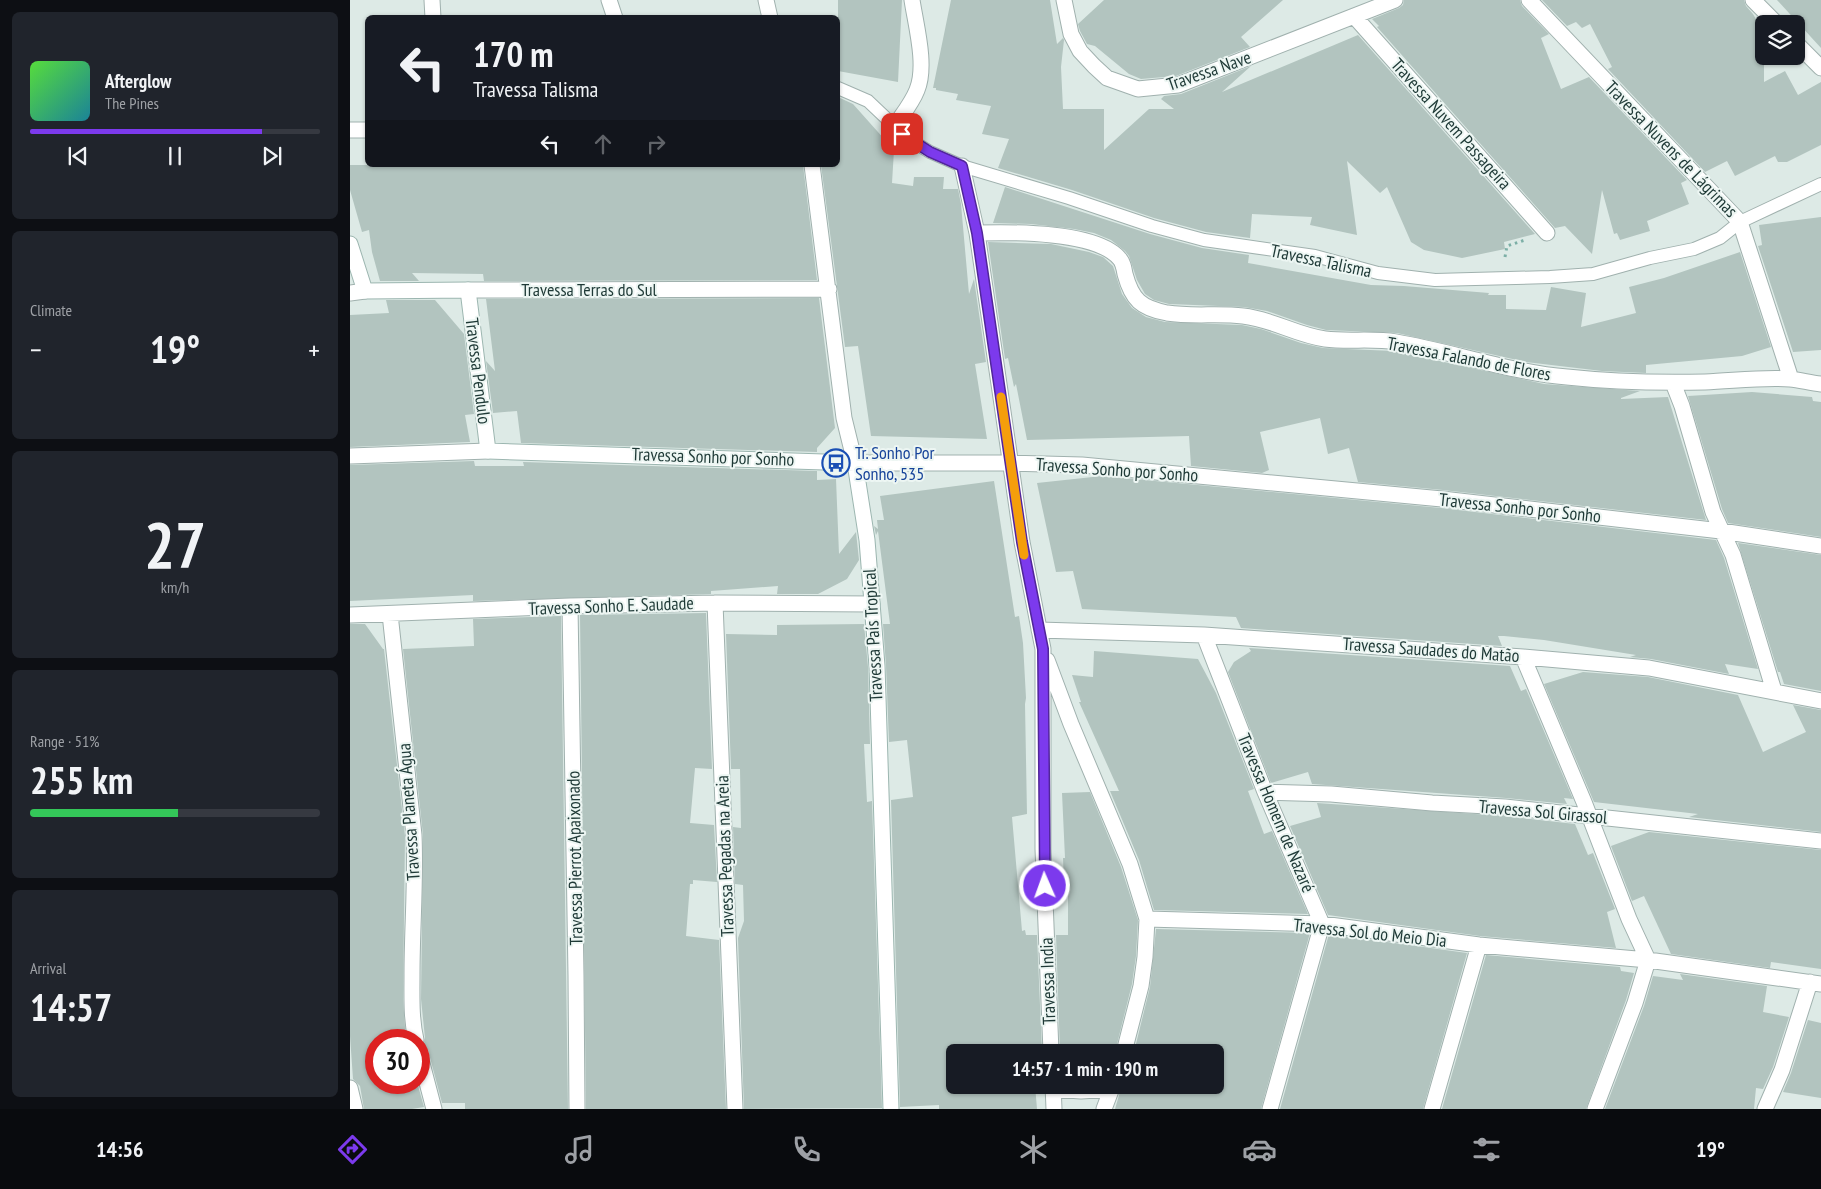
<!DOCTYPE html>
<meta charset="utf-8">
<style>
:root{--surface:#171b24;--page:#20242c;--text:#f1f3f6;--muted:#9ea1a6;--line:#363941;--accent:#7c3aed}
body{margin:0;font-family:"PT Sans Narrow",sans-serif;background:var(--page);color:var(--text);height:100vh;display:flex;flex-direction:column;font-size:19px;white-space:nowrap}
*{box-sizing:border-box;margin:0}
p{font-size:16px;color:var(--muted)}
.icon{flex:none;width:28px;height:28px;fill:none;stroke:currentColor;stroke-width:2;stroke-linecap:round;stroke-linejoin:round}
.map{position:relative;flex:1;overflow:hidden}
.sheet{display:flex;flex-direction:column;gap:12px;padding:12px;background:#0d0f14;width:350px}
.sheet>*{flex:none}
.guide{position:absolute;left:15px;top:15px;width:475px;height:152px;border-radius:8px;box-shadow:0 1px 4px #0004;background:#171b24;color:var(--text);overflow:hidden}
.fabs{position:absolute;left:1405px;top:15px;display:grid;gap:10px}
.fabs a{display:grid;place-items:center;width:50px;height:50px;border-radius:8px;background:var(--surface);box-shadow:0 1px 4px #0004;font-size:25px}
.speed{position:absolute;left:15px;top:1029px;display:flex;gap:10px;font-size:25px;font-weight:700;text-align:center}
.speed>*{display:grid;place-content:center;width:65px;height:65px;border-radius:50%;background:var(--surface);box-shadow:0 1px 4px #0004;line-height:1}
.speed .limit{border:8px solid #d22;background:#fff;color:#111}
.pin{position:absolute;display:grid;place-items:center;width:42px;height:42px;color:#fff;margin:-21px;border-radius:10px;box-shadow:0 2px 8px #0006}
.me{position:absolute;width:55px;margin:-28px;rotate:358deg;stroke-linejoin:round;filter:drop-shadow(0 0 4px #0008)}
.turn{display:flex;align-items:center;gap:18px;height:105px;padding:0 25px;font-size:22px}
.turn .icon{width:65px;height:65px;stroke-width:2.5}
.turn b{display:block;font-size:35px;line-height:42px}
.lanes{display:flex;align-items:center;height:48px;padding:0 25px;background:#0003;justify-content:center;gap:25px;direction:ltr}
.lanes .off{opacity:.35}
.big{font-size:38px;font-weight:700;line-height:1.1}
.sheet .tile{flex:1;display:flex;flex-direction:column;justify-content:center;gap:8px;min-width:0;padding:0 18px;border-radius:8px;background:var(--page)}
.sheet .dial{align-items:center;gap:0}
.dial b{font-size:65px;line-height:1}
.song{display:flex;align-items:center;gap:15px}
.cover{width:60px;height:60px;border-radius:8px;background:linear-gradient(135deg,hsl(110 70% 55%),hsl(190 70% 35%))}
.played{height:5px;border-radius:2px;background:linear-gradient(90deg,var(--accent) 80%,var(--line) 80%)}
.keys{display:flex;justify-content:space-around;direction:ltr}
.heat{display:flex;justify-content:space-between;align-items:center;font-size:28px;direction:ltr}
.charge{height:8px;border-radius:4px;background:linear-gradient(90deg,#34c759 51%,var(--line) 0)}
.trip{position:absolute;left:596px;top:1044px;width:278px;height:50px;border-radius:8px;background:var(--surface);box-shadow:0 1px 4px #0004;font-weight:700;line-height:50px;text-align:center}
.tab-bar{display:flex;height:80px;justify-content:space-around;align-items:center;background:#090b0e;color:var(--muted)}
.tab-bar .icon{width:35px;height:35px}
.tab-bar .current{color:var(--accent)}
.tab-bar b{font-size:22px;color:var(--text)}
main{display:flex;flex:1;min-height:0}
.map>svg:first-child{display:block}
.building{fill:#b2c4bf}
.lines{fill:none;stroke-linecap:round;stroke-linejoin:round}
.lane-casing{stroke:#a0b1ae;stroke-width:14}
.street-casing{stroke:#a0b1ae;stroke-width:17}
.secondary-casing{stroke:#9cb6b0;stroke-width:17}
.path{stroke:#7cafa6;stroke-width:3;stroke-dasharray:2.5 4;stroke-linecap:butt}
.lane{stroke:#fff;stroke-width:12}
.street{stroke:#fff;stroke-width:15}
.secondary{stroke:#fff;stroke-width:15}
.route-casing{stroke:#51269a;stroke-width:12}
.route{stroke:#7c3aed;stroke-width:9}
.slow{stroke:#f59e0b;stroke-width:9}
.labels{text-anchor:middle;stroke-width:4;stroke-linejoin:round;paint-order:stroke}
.street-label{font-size:18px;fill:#1e3936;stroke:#edf6f3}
.transit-label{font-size:18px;fill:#164399;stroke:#edf6f3;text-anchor:start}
</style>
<main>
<section class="sheet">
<div class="tile">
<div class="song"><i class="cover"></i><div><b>Afterglow</b><p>The Pines</p></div></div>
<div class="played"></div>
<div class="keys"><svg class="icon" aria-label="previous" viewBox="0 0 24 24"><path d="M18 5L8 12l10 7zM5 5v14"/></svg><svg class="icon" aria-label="pause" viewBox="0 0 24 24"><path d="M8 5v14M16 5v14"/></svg><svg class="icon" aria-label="next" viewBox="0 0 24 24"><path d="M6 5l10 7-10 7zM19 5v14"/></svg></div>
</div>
<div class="tile"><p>Climate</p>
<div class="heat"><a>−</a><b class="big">19°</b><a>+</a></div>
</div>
<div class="tile dial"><b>27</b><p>km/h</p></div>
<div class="tile"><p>Range · 51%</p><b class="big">255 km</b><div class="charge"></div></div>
<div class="tile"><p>Arrival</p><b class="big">14:57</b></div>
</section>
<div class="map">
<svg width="1471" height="1109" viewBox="0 0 1471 1109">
<rect width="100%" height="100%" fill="#ddeae6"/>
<path class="building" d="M488 0H552L548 82 488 71Z
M601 0H700L707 44 713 38 714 40 711 67 713 109H754V150L799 109H824L811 99 814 96 831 94 901 66 872 92 1008 35 1185 234 1154 242 1155 249 1112 258 1074 250 1061 242 1037 187 1030 193 997 161 1007 235 960 225 962 217 902 214 900 238 856 232 804 218 722 190 648 168 659 139 632 134 641 106 606 100 608 94 586 90V88H583Z
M754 0H933L891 37 900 47 826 76 791 79 779 74 745 46 737 44 730 31 728 24Z
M1054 0H1170L1172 6 1199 34 1191 38 1211 89 1239 77 1337 180 1331 183 1339 204 1297 221 1300 231 1270 240 1267 233 1264 234 1252 190 1242 254 1215 226 1205 228 1027 27 1029 26 1022 19 1049 8 1053 5Z
M1192 0H1394L1396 6 1403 14 1414 33V82L1435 71 1448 95 1471 82V145L1437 162H1428L1425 156 1385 176 1377 161 1355 172 1258 69 1262 67 1240 24 1232 28 1226 22 1217 26Z
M1427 0H1471V48Z
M488 97 503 104 544 150 542 183 563 186 564 177H594L593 189H608L611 204 619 294 624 279 636 362 625 364 637 439 521 436 508 346 495 347 471 165H488Z
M0 165H453L467 280 134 281 133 274 62 273 69 281H30L22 252 19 230 12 232 0 190Z
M655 187 800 234 852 248 899 255 898 263 1021 285 1054 286 1139 293 1138 295H1156V309L1196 310 1201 287 1236 293 1231 327 1286 313 1279 287 1314 278 1390 252 1421 347 1392 356 1296 365V373L1252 371 1176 362 1047 333 976 330 957 325 917 311 894 307 819 304 804 300 795 294 787 280 779 256 775 251 761 240 744 233 724 229 681 224 643 223Z
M1471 217V350L1443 352 1408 246 1412 245 1409 225Z
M638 242 701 244 739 252 753 257 763 266 772 294 782 308 796 317 815 322 892 325 911 329 951 343 973 348 1044 351 1194 384 1290 391 1271 398V399L1318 397 1356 520 1093 490 1008 482 999 448 978 454 970 418 910 432 919 470 912 473 841 466 839 436 677 440 666 384 664 387 658 358 655 359Z
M469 298 485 428 467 448V452L171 443 167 411 143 413 136 361 145 371 136 299Z
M36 300H85L114 334 124 414 115 415 120 442 0 447V315L39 313Z
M1402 392 1462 397 1463 401 1471 402V537L1378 523 1372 509 1338 396Z
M124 461 125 466H174L173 462 467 471V480L486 479 489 554 506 532 509 560 497 579 468 594H427L428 586 361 591V594L123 601V595L0 601V465Z
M752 476 1091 508 1366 540 1374 558 1408 669 1375 664 1379 674 1301 659 1280 657 1286 655 1194 640 1154 636H1148L1152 646 891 628 886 617 732 609 723 571 706 572 687 483Z
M644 481 665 617 669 616 673 643 676 698 675 704 677 814 662 817 672 931 675 930 676 935H687L692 1052H605V1085H685L687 1109H589V1105L550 1107 541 800 563 797 557 740 539 742 536 666 533 624H540L528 531 526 535 524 526 528 529 527 520H534L530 496Z
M1388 543 1471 555V691L1434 684 1430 672H1428Z
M356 613 362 769 345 768 340 823 364 825 367 882 343 880V884H340L336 936 369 940 376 1109H236L230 615Z
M211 616 218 1109H115V1103H92L78 1050 74 1044 75 1038 71 999 73 835 53 649 124 646 123 619Z
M0 624H15L33 649H34L55 836 53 999 56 1040H26V1082H67L74 1107 62 1109H14L10 1086 3 1079 0 1036Z
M514 624 518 667 520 744H514L517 802 522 801 532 1108 394 1109 388 938 394 921 393 885 385 884 383 827 391 828 390 769H381L376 634 427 635V625Z
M899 648 1160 666 1171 691 1176 689 1223 799 1214 798 1217 804 1156 798 962 784 958 772 921 783 878 672 884 662 901 651Z
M744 651 848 659 866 693 904 789 898 791 914 834 922 831 958 914 804 910 789 860 760 791H769L729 702H731L722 675 743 677Z
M1233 672 1298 677 1388 695 1413 752 1456 732 1443 705 1471 710V832L1339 817 1348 814 1244 802 1194 684Z
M740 792 771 867 788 920 786 956 782 984 765 1052H710L706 935H718V882H714L713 858H715L712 793Z
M967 803 1154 816 1225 824 1238 855 1243 853 1265 909 1257 912 1266 948 1130 936 978 915 940 826 971 817Z
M1299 832 1471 850V969L1421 962 1420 968 1321 954 1294 896 1282 901 1261 846Z
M806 929 960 933 911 1109H765L772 1085H865V1052H784L800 987Z
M979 934 1117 953 1073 1109H930Z
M1136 955 1270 967 1271 971 1284 973 1276 1000 1236 1109H1092Z
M1330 974 1417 986 1413 1012 1439 1017 1423 1067 1413 1089 1406 1088 1404 1109H1255L1294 1006 1303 976 1333 980Z
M1458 1020 1471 1023V1098L1433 1092 1441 1073Z"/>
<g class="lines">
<g class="lane-casing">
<path id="lane" d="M488 88 518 101 557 138 580 152 612 166 719 198 802 226 854 240 965 256 1028 273 1085 280 1200 277 1243 274 1300 258 1344 249 1370 238 1390 222 1471 184"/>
</g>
<g class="street-casing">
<path id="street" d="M82 0 83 18
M259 0 265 18
M416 0 420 18
M714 0 721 34 730 51 744 66 757 78 788 89 828 85 1045 0
M1179 0 1390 222 1441 379
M1403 0 1427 24
M1004 16 1197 233
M1446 43 1471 68
M544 127C552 115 562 103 567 90 577 66 566 26 562 0
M0 130H18
M462 165 494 418 505 463H661L732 465 1092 499 1371 531 1471 546
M612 166 627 233 672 542 693 649V849L701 1052
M627 233C661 232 745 231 769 258 773 262 774 268 775 274 782 300 791 308 817 313 842 317 868 313 893 316 922 319 946 335 975 339 998 342 1023 338 1046 342 1104 352 1159 372 1217 377 1263 382 1309 383 1355 382 1383 381 1412 377 1440 379 1450 380 1461 383 1471 384
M118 290 479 289
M0 293 15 291
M1323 383 1332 406 1363 512 1383 555 1424 691
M0 456 138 451
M365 603 385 1109
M220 606 226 975 227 1109
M40 614 64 835C66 882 62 928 62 974 62 997 61 1018 66 1040
M0 615 220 606 365 603 522 604
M689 630 854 635 1173 657 1299 668 1471 701
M854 635 915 792 972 924 920 1109
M1173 657 1234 802 1279 919 1298 960
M697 660 721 724 780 864 797 919 795 957 791 986 774 1052
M915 792 981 794 1082 803 1155 807 1471 841
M797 919 972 924 1129 945 1298 960 1471 984
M69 1052 84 1109
M703 1085 704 1109
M0 1088 5 1109
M703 1089 731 1091 762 1089
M754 1109 763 1085
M1082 1109 1129 945
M1245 1109 1285 1003 1298 960
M1415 1109 1432 1070 1460 982"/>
</g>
<g class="secondary-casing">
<path id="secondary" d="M0 244 15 291 118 290 138 451 505 463 517 540 527 666 541 1109"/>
</g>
<path class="path" d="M1155 257 1157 246 1175 240"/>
<use href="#lane" class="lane"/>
<use href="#street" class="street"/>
<use href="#secondary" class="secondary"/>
</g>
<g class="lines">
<g class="route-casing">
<path id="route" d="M552 134 580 152 612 166 627 233 672 542 693 649 695 886"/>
</g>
<use href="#route" class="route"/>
<path class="slow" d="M651 397 674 555"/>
</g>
<defs>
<g id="bus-ring" transform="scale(1.4375)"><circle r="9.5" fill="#edf6f3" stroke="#1a4fb4" stroke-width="1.5"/><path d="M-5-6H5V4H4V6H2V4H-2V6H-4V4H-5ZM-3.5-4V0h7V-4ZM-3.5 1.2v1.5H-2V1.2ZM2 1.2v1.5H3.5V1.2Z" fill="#1a4fb4"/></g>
</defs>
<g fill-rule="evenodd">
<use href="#bus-ring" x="486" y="463"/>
</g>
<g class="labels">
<g class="street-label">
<text transform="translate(859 71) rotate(-19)" y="6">Travessa Nave</text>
<text transform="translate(1101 124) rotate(48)" y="6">Travessa Nuvem Passageira</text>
<text transform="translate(1321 149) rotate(46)" y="6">Travessa Nuvens de Lágrimas</text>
<text transform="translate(971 261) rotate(12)" y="6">Travessa Talisma</text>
<text x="239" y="296">Travessa Terras do Sul</text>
<text transform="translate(1119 359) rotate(11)" y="6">Travessa Falando de Flores</text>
<text transform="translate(128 371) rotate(83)" y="6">Travessa Pendulo</text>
<text transform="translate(363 457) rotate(2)" y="6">Travessa Sonho por Sonho</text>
<text transform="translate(767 470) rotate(4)" y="6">Travessa Sonho por Sonho</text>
<text transform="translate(1170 508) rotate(6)" y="6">Travessa Sonho por Sonho</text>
<text transform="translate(261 606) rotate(-2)" y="6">Travessa Sonho E. Saudade</text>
<text transform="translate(523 635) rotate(-93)" y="6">Travessa País Tropical</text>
<text transform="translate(1081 650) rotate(4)" y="6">Travessa Saudades do Matão</text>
<text transform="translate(59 812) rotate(-94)" y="6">Travessa Planeta Água</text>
<text transform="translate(1193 812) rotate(5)" y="6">Travessa Sol Girassol</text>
<text transform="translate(926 813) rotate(67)" y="6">Travessa Homem de Nazaré</text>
<text transform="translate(375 856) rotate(-92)" y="6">Travessa Pegadas na Areia</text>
<text transform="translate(225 858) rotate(-91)" y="6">Travessa Pierrot Apaixonado</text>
<text transform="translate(1020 933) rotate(6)" y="6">Travessa Sol do Meio Dia</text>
<text transform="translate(698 981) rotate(-92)" y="6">Travessa India</text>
</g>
<g class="transit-label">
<text x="505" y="459">Tr. Sonho Por<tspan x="505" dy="21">Sonho, 535</tspan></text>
</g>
</g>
</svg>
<div class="fabs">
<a><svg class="icon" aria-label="layers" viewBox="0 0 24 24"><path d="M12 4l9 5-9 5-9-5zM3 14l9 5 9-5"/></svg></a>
</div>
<div class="speed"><div class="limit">30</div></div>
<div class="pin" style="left:552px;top:134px;background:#d93025"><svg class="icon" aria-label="arrive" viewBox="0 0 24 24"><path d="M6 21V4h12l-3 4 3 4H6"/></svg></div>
<svg class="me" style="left:695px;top:886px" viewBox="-20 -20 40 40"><circle r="17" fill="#7c3aed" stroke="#fff" stroke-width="3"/><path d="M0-11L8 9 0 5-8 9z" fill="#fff"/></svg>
<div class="trip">14:57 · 1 min · 190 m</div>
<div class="guide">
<div class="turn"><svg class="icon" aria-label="left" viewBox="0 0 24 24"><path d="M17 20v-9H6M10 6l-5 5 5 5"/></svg><div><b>170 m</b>Travessa Talisma</div></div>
<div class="lanes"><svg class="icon" aria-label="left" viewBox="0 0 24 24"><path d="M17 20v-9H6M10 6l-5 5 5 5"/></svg><svg class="icon off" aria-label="ahead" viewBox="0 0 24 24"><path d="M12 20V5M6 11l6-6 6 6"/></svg><svg class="icon off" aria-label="right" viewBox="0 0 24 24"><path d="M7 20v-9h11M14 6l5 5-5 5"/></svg></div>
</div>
</div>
</main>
<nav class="tab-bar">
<b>14:56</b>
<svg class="icon current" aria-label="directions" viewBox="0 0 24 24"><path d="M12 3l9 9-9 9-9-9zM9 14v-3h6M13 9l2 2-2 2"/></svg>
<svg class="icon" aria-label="music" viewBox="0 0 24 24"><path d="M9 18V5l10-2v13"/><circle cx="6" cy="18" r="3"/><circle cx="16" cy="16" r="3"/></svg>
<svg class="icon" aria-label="phone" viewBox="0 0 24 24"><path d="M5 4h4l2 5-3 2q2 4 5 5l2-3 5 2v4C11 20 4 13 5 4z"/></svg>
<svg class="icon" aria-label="climate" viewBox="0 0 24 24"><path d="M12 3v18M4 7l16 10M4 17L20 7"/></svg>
<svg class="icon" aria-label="car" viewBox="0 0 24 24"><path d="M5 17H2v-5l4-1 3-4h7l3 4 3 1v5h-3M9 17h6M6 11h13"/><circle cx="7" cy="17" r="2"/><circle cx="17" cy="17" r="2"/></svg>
<svg class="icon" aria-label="filters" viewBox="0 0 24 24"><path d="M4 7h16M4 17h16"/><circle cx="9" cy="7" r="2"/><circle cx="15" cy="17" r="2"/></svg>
<b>19°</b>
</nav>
